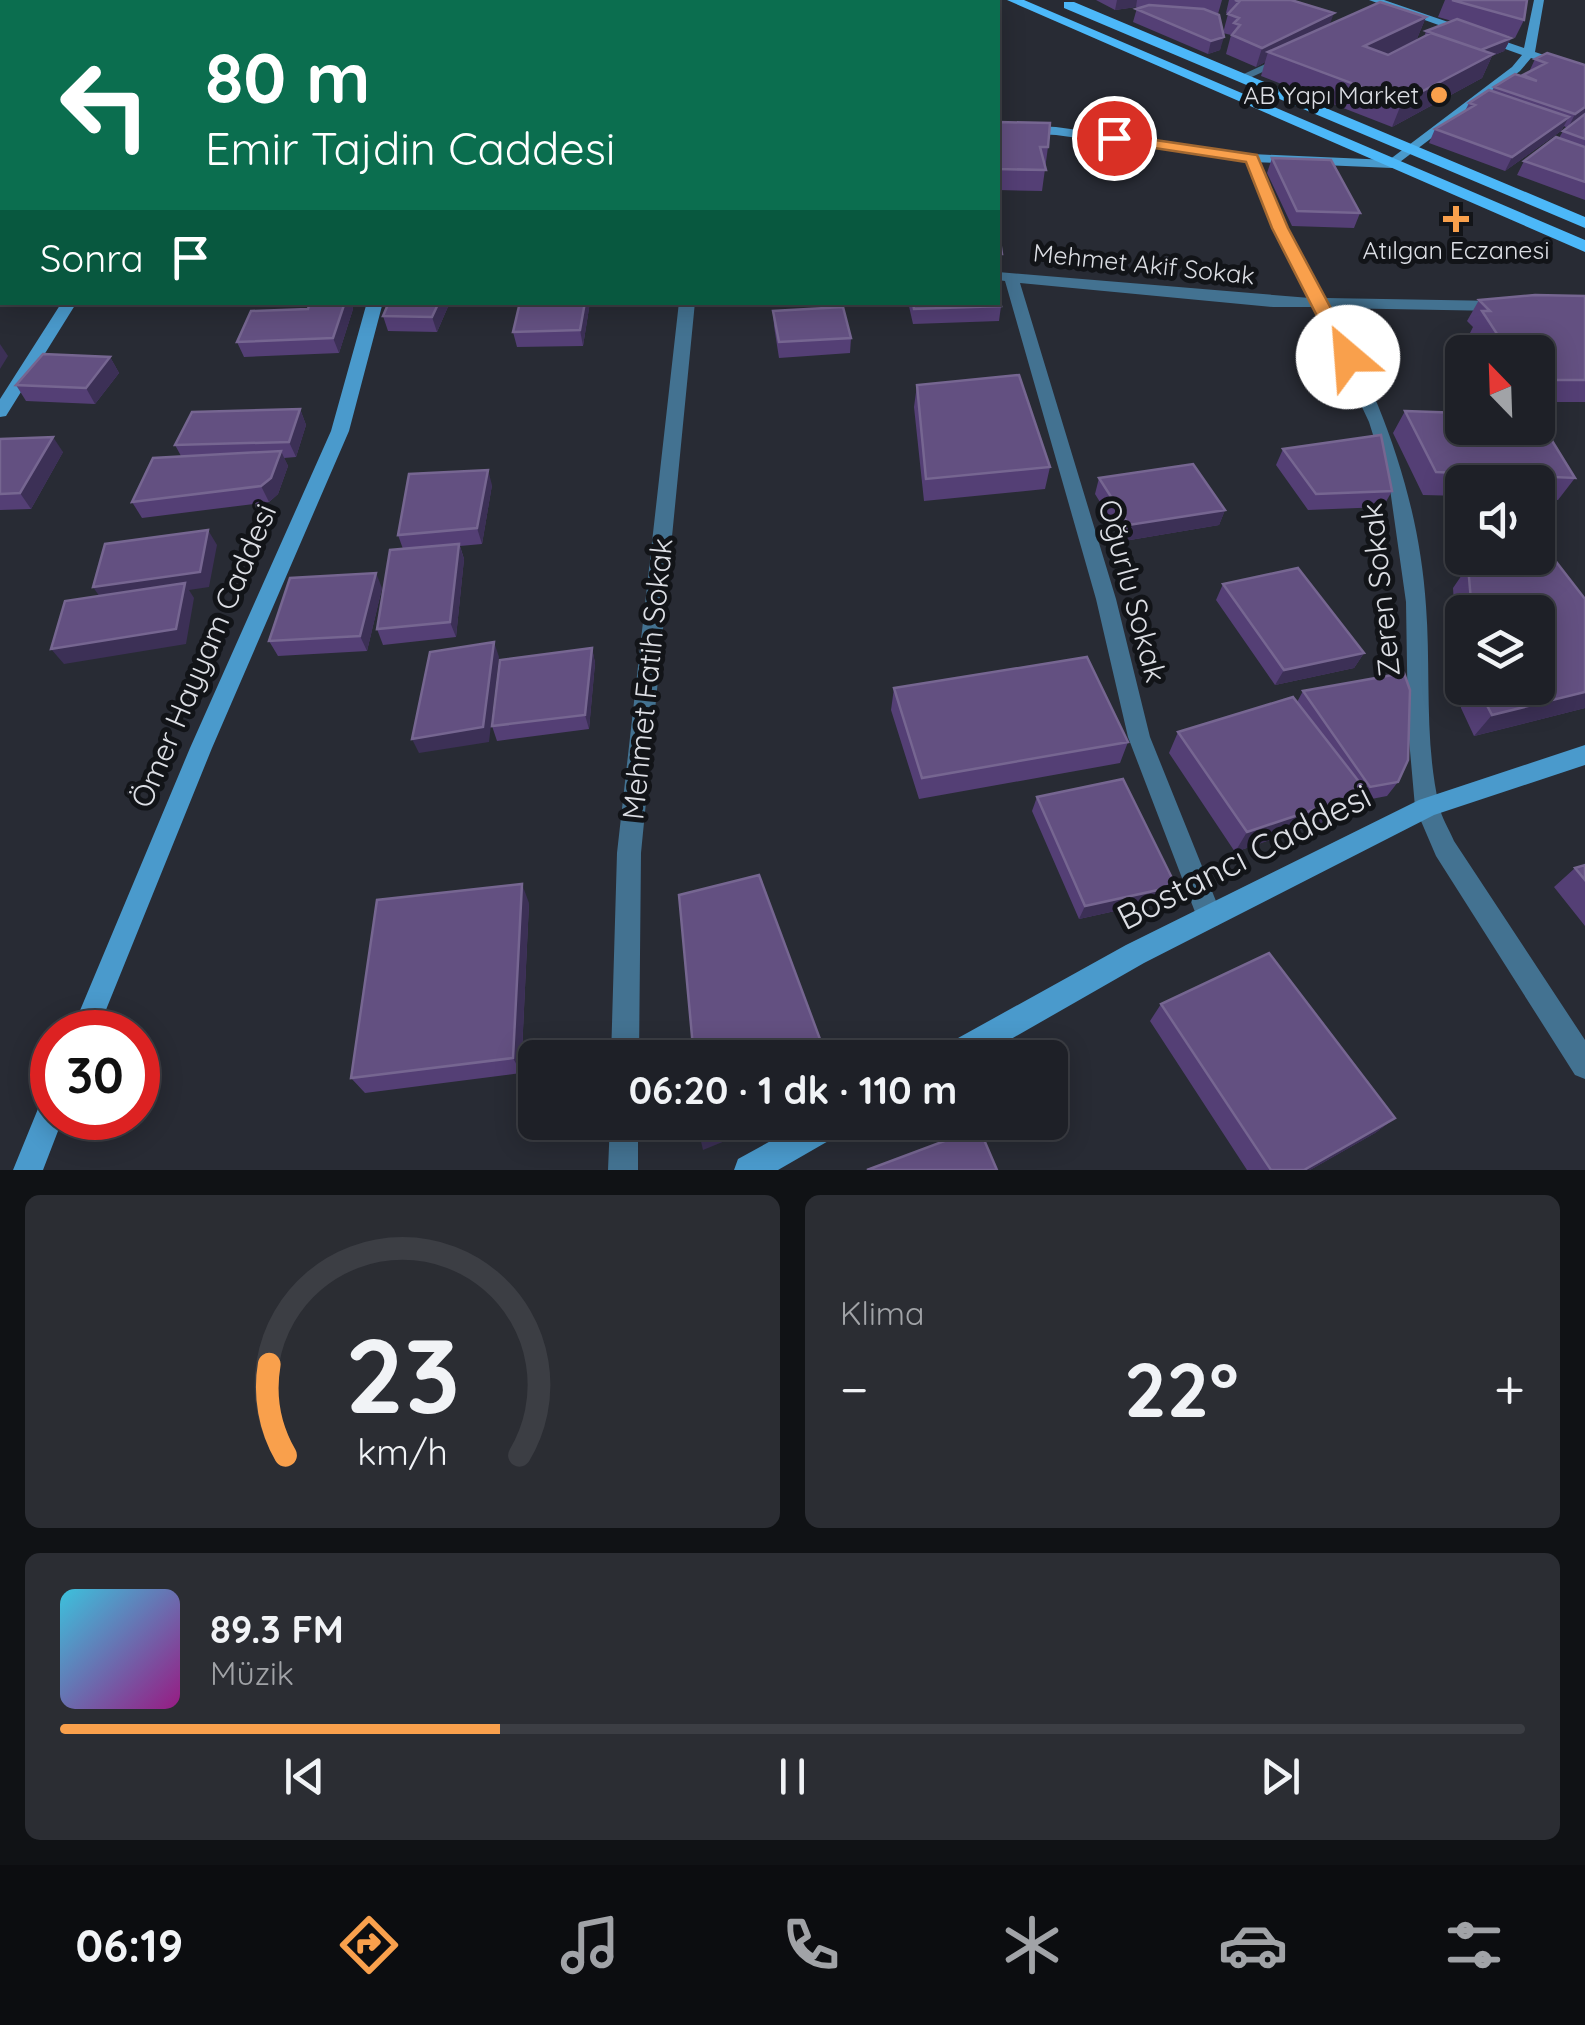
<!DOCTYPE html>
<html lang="tr">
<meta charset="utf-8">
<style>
:root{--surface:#1e2027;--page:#2b2d33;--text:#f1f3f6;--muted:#a1a3a7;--line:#3c3e44;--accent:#f9a04c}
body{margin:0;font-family:Quicksand,sans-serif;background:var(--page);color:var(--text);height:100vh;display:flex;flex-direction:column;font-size:38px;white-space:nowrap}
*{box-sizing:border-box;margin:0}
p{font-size:32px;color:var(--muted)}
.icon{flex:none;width:55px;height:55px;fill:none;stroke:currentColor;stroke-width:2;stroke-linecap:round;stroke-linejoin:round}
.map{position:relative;height:1170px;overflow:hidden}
.drawer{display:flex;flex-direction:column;gap:25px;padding:25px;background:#101215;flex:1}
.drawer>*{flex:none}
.hud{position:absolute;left:0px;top:0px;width:1000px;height:305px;box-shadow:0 5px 25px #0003,0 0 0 2px var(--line);background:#0b6e4f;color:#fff;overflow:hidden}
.needle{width:65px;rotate:337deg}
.fabs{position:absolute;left:1445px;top:335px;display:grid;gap:20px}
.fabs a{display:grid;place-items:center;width:110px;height:110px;border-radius:15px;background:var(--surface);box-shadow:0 5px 25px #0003,0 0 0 2px var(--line);font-size:50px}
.speed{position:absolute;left:30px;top:1010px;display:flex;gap:20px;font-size:50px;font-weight:700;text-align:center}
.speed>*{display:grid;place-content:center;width:130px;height:130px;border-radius:50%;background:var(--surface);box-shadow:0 5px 25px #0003,0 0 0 2px var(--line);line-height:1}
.speed .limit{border:15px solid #d22;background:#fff;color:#111}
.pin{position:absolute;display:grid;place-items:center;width:85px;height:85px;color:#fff;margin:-42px;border:5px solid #fff;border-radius:50%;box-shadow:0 2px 10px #0007}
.me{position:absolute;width:110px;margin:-55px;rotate:333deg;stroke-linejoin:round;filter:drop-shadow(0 0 8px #0008)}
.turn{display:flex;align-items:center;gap:35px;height:210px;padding:0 40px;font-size:45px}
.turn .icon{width:130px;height:130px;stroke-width:2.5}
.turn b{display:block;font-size:70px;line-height:85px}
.then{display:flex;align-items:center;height:95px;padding:0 40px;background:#0003;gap:20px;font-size:38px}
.big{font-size:75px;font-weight:800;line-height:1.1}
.drawer .card{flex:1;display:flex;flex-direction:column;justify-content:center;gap:15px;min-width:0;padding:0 35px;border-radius:15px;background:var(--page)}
.drawer .dial{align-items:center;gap:0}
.dial svg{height:260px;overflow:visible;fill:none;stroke:var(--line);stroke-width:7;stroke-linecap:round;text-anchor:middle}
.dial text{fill:var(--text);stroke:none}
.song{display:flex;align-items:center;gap:30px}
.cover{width:120px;height:120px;border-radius:15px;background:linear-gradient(135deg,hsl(190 70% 55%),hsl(310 70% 35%))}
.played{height:10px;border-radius:5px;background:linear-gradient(90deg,var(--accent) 30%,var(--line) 30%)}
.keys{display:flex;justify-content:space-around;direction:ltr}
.heat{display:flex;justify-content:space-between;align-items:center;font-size:55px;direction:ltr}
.drawer .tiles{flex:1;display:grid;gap:25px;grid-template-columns:1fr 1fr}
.card:last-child{grid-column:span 2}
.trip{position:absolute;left:518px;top:1040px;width:550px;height:100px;border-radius:15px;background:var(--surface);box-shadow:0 5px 25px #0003,0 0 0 2px var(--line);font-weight:800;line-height:100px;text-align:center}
.menu{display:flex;height:160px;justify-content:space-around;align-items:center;background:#0c0d10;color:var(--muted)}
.menu .icon{width:70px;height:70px}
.menu .active{color:var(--accent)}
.menu b{font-size:45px;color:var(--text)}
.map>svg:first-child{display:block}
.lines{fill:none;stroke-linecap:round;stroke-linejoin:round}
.street{fill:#437291;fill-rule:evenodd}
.secondary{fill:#4a9acc;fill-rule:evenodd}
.primary{fill:#4cb8f9;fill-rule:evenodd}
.wall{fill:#543f75;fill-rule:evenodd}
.shaded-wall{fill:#3c3056}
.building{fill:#635081;stroke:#766691;stroke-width:2.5}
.route{fill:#f9a04c;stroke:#a26831;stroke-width:2.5}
.poi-dot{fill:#f9a04c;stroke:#121418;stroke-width:4}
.labels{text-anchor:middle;stroke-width:10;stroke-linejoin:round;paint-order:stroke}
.far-poi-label{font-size:25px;fill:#dcdee4;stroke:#121418;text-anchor:end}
.far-street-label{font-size:25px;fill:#dcdee4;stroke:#121418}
.street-label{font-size:30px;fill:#dcdee4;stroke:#121418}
.near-street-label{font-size:35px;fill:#dcdee4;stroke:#121418}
</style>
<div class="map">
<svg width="1585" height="1170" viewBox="0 0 1585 1170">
<rect width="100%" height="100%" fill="#282b34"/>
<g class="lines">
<path class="street" d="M657 0H667V2H657Z
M888 0H898L899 2H889Z
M1281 57 1291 59 1245 80 1235 78Z
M1252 154 1258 158 1287 228 1326 298 1499 301 1507 306 1499 311 1331 308C1382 400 1419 499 1426 606 1431 671 1424 741 1439 805 1441 817 1449 829 1454 841L1585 1040V1079L1575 1075 1436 856 1415 807 1408 728 1406 602 1390 489 1369 422 1315 307H1273L1020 283 1116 599 1150 737 1222 916 1218 925 1209 928 1200 925 1128 737 1096 599 1005 281 998 280V272L1310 298 1273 228 1246 158Z
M679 302H695L641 853 639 1058H611L617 853Z
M610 1122H638V1170H608Z"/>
<path class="secondary" d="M464 0H474V2H464Z
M1369 0H1384L1524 48 1534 0H1544L1535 52 1585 69V76L1531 58 1520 71 1392 168 1252 162 1056 135 998 132V124L1056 127 1252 154 1389 160 1512 67 1522 55Z
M0 155H2V163H0Z
M62 302H77L6 416 0 417V399Z
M367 302H383L349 431 212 748 97 1032H71L190 748 331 431Z
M1585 745V765L1434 815 1144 963 978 1058H936L940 1048 1126 945 1419 800Z
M52 1095V1118H63L43 1170H13L42 1099Z
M805 1122H848L844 1132 778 1170H734L738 1159Z"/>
<path class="primary" d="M1007 0H1024L1585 240V252Z
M1064 2H1074L1585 217V228L1064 8Z"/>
</g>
<path class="wall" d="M188 0H254L253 2H180H187Z
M283 0H322L284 2Z
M373 0H446V2H374Z
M493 0H575L574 2H493Z
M679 0H746V2H679Z
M915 0H997L996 2H916Z
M1096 0H1222L1218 14 1223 33 1228 14 1226 13 1229 0H1291L1330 24 1426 17 1416 41 1424 37 1426 31 1452 21 1438 17 1445 0H1527L1524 20 1515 38 1505 35 1511 38 1504 51 1492 56 1482 78 1392 127 1261 76 1265 62 1256 67 1226 54 1231 35 1223 33 1220 50 1208 54 1133 22 1137 8 1136 7 1115 10Z
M1535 59 1585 65V200L1517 175 1524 161 1559 138 1563 131 1567 128 1564 126 1561 131 1505 171 1429 143 1435 129 1465 111 1469 103 1492 91 1494 87 1522 77 1529 72Z
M2 75V104H0V78Z
M0 104H2V149L0 150Z
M998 122 1048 147 1042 191 998 190Z
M1272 158 1360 213 1354 228 1292 226 1267 173Z
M0 200H2V239H0Z
M998 227 1002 254 999 269H998Z
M1585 296V402H1538V352H1482L1470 333 1473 327 1467 321 1479 300Z
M310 302H351L353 309 339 353 244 357 237 342 308 309Z
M389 302H450L437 332 388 331 383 316Z
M590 302 583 346 517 347 513 332Z
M908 302H998L1001 306 999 321 913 324Z
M773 311 851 338 850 353 779 358 774 326Z
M110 357 119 373 95 404 26 401 16 385Z
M917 385 1050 467 1045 489 924 501 914 407Z
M300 409 306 425 296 457 284 458 288 466 278 494 269 502 142 518 132 502 181 456 175 445Z
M1405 411 1575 478 1558 500 1538 499V482H1462V496L1423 495 1393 433Z
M0 439 63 452 31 509 0 510Z
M1283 449 1392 491 1383 507 1308 510 1276 465Z
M1099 478 1225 510 1219 525 1124 541 1095 494Z
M492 485 482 544 460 546 464 559 456 637 383 645 377 629 403 549 398 535Z
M1554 559 1585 599V708L1474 736 1461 708 1453 588 1468 566ZM1462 612H1538V688H1462Z
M1223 584 1364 653 1354 668 1275 685 1216 600Z
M382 588 367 651 278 656 269 641Z
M592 648 595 663 589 729 497 741 492 726Z
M894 688 1128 742 1120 763 919 799 891 710Z
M1303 691 1398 782 1387 796 1361 801 1352 812 1235 852 1169 753 1178 732 1297 702Z
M1037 797 1169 899 1079 919 1032 811Z
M1585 865V926L1554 887 1575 868Z
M529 903 521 1073 365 1093 351 1078Z
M1161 1004 1395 1118 1375 1133 1310 1170H1247L1150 1021Z"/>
<path class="shaded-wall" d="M1117 0H1137L1136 7 1115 10Z
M1334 13 1327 32 1268 52 1265 62 1256 67 1262 48Z
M1426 17 1416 41 1355 70 1364 46Z
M2 30V50L0 53V32Z
M1224 37 1220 50 1208 54 1211 41Z
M1511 38 1504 51 1492 56 1482 78 1392 127 1402 102 1479 50Z
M1585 107V115L1568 128 1575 114Z
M1569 117 1561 131 1505 171 1512 157Z
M345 302H351L353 309 339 353 333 338Z
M439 302H450L437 332 432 317Z
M585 302H590L583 346 580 330Z
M0 344 8 356 0 369Z
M110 357 119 373 95 404 86 388Z
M300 409 306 425 296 457 289 442Z
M53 437 63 452 31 509 20 493Z
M281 451 288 466 278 494 269 502 261 486Z
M488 470 492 485 482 544 477 528Z
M1225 510 1219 525 1124 541 1129 525Z
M208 530 217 545 209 587 189 590 194 598 186 644 64 664 51 649 104 603 93 587Z
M459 544 464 559 456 637 450 622Z
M376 573 382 588 367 651 360 636Z
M494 642 499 657 489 742 419 753 412 739Z
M592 648 595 663 589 729 585 715Z
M1364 653 1354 668 1275 685 1284 670Z
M1585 692V708L1474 736 1492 715Z
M1367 792 1352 812 1235 852 1247 832Z
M522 884 529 903 521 1073 513 1058Z
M1176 886 1169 899 1079 919 1085 906Z
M1395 1118 1375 1133 1310 1170H1304Z
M735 1122H771L703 1150 700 1137Z"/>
<path class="building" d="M0 0H33L31 2H2V10H0Z
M141 0 139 2H65L66 1Z
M188 0H233L187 2Z
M577 0H647V2H585V1Z
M1235 0H1291L1334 13 1262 48 1232 35 1240 25 1234 23 1239 18 1228 14 1239 2Z
M1452 0H1527L1524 20Z
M1380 2 1426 17 1364 46 1388 55 1431 33 1493 54 1402 102 1268 52Z
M1149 5 1204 9 1219 15 1224 37 1211 41 1136 9Z
M1457 19 1511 38 1481 50 1426 31Z
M1547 53 1585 65V107L1575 114 1494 87 1515 74 1537 81 1523 75 1546 63 1535 59Z
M2 75V90H0V78Z
M1489 90 1569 117 1512 157 1435 129 1475 105 1469 103Z
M0 104H2V134L0 135Z
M1585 114V139L1563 131Z
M998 122 1050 123 1048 147H1040L1046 170 998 169Z
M1556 137 1585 147V182L1524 161Z
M1272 158 1331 160 1360 213 1297 211Z
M0 161H2V182H0Z
M0 200H2V223H0Z
M998 227 1002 254H998Z
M998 294 1001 306 914 309 913 302H998Z
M1535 295 1585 296V380H1538V352H1517L1499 337 1482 311H1490L1479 300Z
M310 302H345L333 338 237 342 251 311 308 309Z
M389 302H439L432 317 383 316Z
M520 302H585L580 330 513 332Z
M843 307 851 338 779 342 773 311Z
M43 354 110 357 86 388 16 385Z
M1019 375 1050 467 926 479 917 385Z
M300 409 289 442 175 445 192 412Z
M1405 411 1462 413V428H1538V418L1575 478 1436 472Z
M1381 435 1392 491 1316 494 1283 449Z
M53 437 20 493 0 494V439Z
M281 451 271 478 261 486 132 502 153 458Z
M1193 464 1225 510 1129 525 1099 478Z
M488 470 477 528 398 535 409 474Z
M208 530 200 572 93 587 105 544Z
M459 544 450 622 377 629 390 550Z
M1554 559 1585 599V692L1492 715 1478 688H1538V612H1472L1468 566Z
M1298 568 1364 653 1284 670 1223 584Z
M376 573 360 636 269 641 290 578Z
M185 583 176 629 51 649 65 601Z
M494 642 483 727 412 739 430 652Z
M592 648 585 715 492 726 500 660Z
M1087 657 1128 742 922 778 894 688Z
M1404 673 1410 690 1408 760 1398 782 1370 787 1303 691Z
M1293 697 1367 792 1247 832 1178 732Z
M1123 779 1176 886 1085 906 1037 797Z
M1585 865V880L1575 868Z
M759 875 827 1058H694L679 895Z
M522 884 513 1058 351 1078 377 900Z
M1269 953 1395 1118 1304 1170H1271L1161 1004Z
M699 1122H735L700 1137Z
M979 1128 997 1170H867Z"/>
<path class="route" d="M1114 134 1257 155 1288 228 1357 357 1354 361H1341L1338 357 1272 228 1246 162 1108 141V135Z"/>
<g class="poi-dot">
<circle cx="1439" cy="95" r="10"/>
<path d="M1451 204h10v10h10v10h-10v10h-10v-10h-10v-10h10z"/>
</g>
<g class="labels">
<g class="far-poi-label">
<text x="1419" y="104">AB Yapı Market</text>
<text x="1456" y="259" text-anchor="middle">Atılgan Eczanesi</text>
</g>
<g class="far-street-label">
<text transform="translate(1144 264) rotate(6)" y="9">Mehmet Akif Sokak</text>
</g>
<g class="street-label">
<text transform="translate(1381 590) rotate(-96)" y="10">Zeren Sokak</text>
<text transform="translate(1132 591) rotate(75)" y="10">Oğurlu Sokak</text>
<text transform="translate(204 656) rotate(-67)" y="10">Ömer Hayyam Caddesi</text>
<text transform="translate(648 679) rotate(-84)" y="10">Mehmet Fatih Sokak</text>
</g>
<g class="near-street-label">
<text transform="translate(1244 857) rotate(-27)" y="12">Bostancı Caddesi</text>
</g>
</g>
</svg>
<div class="fabs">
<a><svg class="needle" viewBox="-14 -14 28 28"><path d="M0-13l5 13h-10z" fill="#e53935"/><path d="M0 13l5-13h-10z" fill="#a1a3a7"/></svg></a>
<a><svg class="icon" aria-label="sound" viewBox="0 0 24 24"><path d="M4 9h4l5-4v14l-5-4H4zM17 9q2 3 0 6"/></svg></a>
<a><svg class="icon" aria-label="layers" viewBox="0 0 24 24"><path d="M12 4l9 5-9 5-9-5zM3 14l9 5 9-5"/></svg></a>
</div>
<div class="speed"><div class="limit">30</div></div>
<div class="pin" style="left:1114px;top:138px;background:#d93025"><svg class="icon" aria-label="arrive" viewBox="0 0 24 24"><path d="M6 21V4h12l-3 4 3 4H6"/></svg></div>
<svg class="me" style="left:1348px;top:357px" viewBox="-20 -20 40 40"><circle r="19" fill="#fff"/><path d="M0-13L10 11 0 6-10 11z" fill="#f9a04c"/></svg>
<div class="trip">06:20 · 1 dk · 110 m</div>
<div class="hud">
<div class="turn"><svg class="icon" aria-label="left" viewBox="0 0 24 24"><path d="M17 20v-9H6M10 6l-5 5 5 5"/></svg><div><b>80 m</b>Emir Tajdin Caddesi</div></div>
<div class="then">Sonra<svg class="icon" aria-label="arrive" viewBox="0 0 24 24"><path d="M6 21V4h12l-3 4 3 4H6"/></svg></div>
</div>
</div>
<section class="drawer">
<div class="tiles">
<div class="card dial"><svg viewBox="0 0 100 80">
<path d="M14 69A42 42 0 1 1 86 69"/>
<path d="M14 69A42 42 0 0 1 9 41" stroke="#f9a04c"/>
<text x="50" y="56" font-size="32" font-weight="700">23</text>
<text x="50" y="72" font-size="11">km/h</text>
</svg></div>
<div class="card"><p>Klima</p>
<div class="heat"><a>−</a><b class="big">22°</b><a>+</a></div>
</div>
<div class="card">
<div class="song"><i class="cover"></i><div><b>89.3 FM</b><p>Müzik</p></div></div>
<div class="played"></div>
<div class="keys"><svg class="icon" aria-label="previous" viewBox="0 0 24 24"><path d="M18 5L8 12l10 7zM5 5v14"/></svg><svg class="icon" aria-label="pause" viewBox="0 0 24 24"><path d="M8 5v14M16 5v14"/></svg><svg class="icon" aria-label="next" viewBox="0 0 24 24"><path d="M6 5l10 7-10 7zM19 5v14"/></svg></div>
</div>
</div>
</section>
<nav class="menu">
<b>06:19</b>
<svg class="icon active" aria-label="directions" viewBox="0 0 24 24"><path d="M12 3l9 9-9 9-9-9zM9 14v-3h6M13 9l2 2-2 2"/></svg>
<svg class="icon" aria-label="music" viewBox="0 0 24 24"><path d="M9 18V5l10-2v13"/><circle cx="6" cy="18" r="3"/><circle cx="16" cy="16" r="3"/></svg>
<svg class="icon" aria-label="phone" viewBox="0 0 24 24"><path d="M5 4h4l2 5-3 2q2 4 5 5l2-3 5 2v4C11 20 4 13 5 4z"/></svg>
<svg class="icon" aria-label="climate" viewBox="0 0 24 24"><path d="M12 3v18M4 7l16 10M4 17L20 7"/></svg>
<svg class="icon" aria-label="car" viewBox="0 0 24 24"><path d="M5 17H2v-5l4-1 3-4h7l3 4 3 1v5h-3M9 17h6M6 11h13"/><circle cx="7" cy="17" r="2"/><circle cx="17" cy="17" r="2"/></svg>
<svg class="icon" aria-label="filters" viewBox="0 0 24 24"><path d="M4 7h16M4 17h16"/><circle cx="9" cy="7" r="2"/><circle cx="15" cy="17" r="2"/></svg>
</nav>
